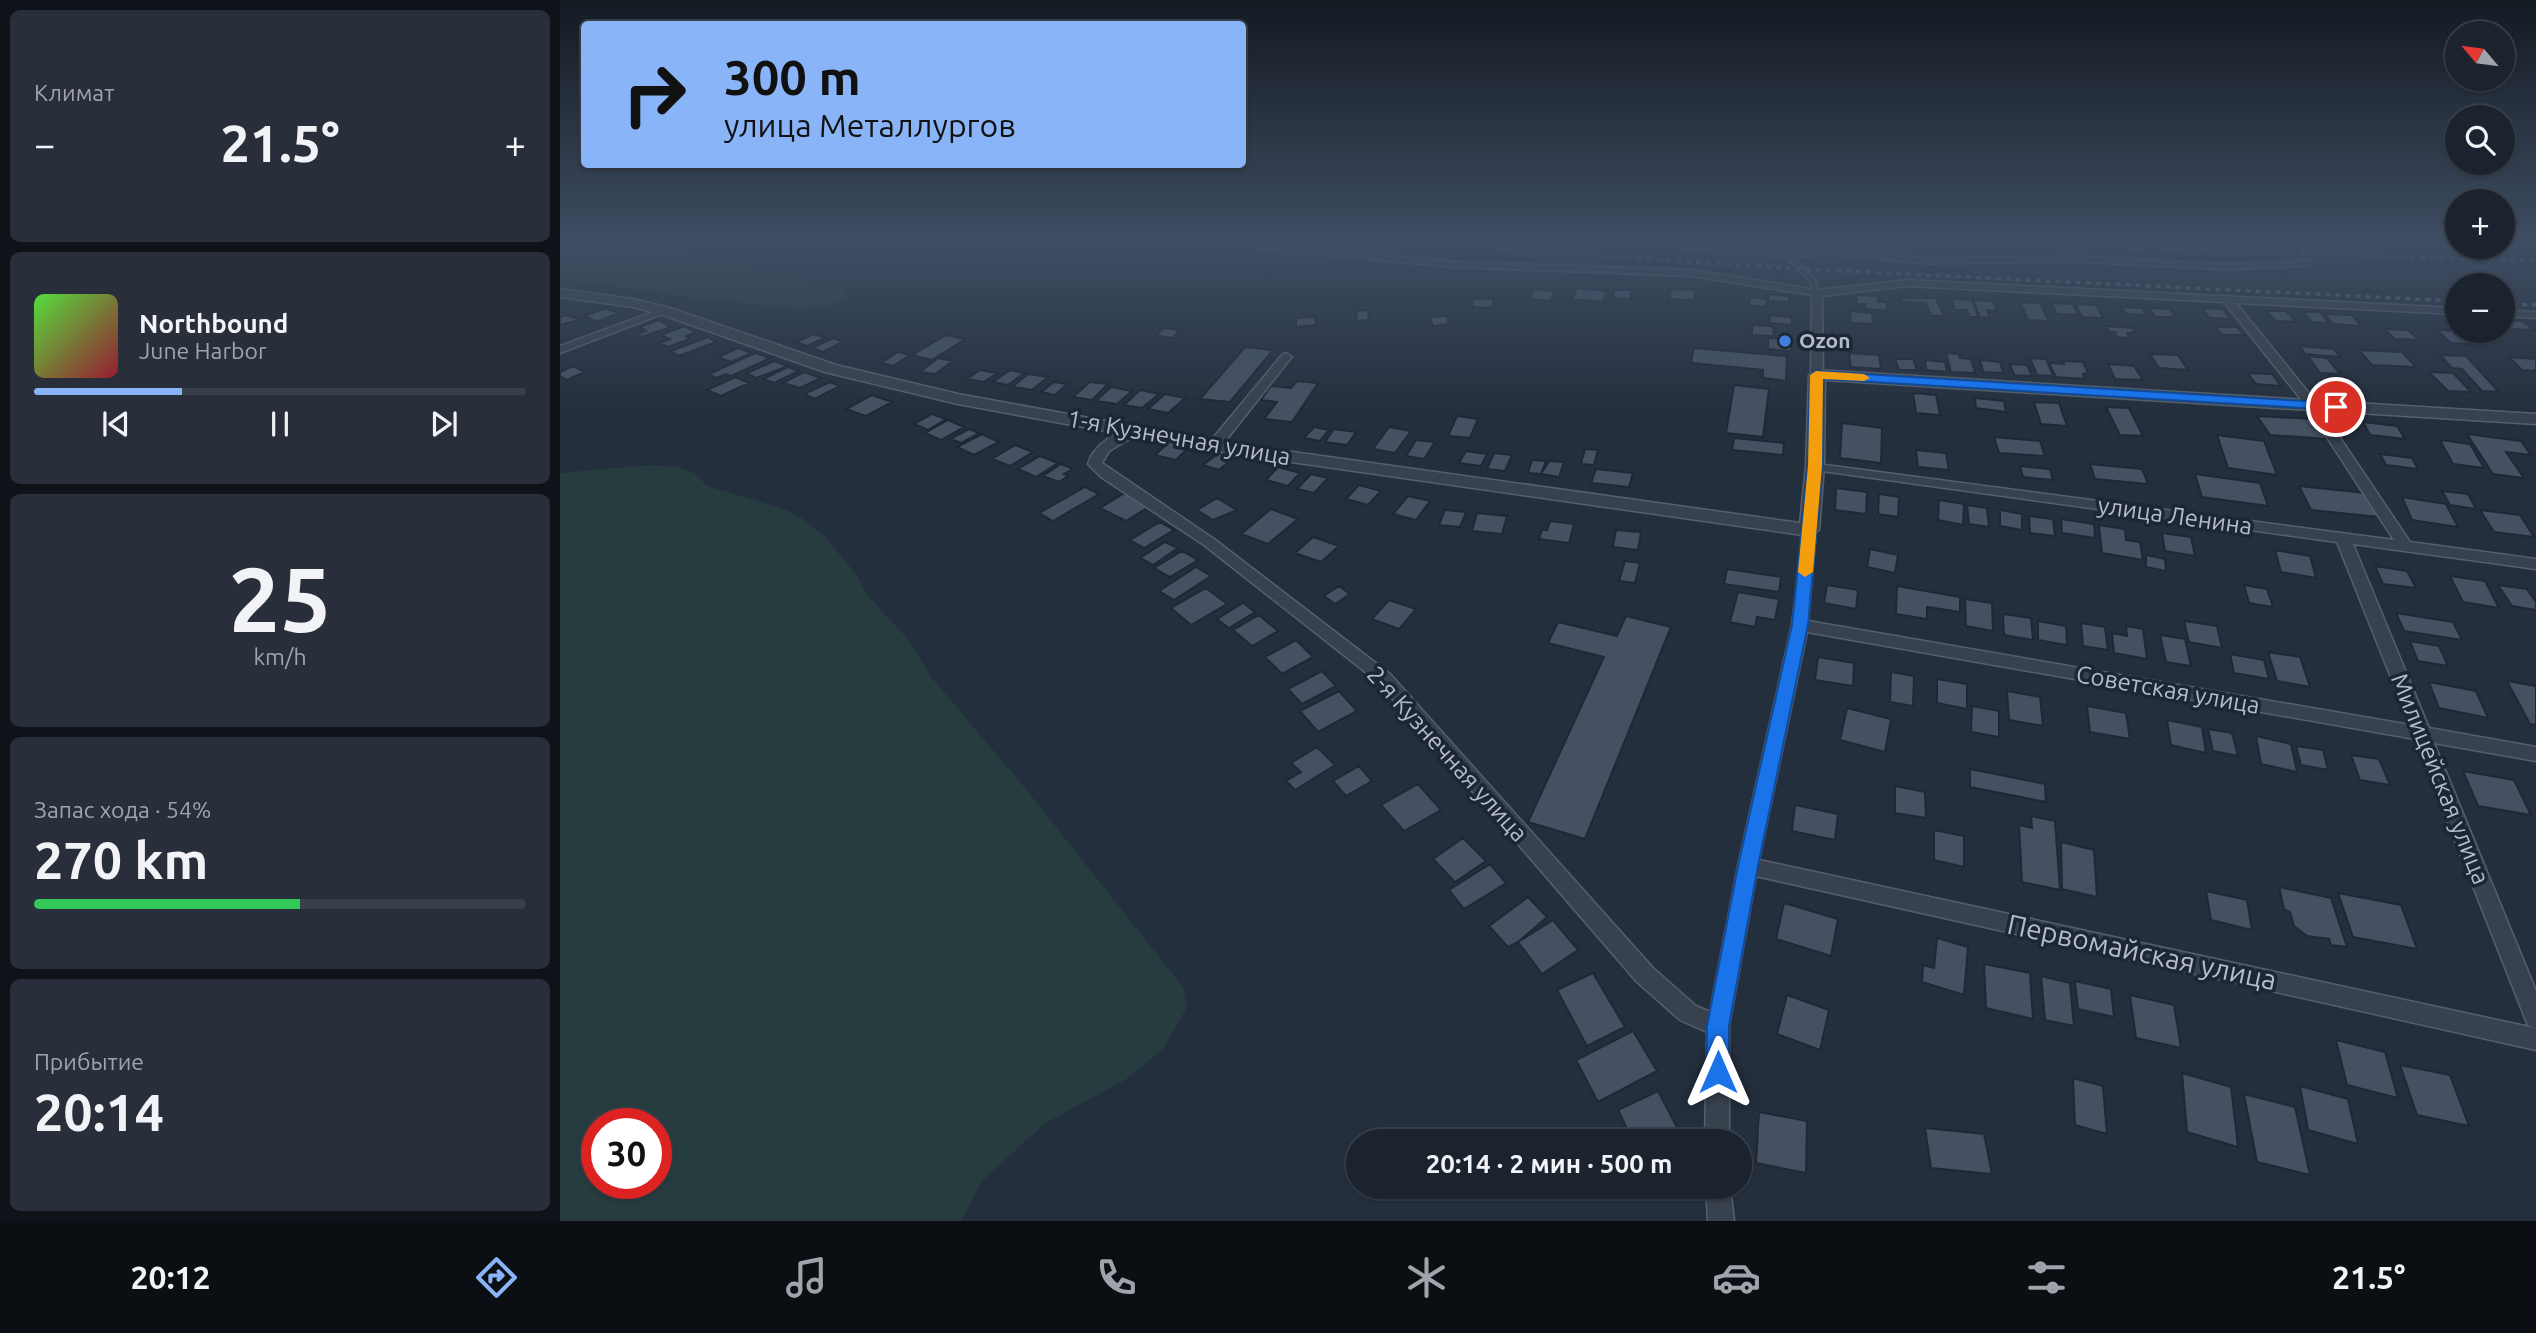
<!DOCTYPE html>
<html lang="ru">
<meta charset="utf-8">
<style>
:root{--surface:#1b232e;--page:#282f3a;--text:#f1f3f6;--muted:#a0a4aa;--line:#39404a;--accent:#8ab4f8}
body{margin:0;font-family:Ubuntu,sans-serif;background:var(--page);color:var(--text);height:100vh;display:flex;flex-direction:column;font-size:26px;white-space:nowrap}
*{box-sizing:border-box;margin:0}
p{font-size:23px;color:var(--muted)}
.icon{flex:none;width:38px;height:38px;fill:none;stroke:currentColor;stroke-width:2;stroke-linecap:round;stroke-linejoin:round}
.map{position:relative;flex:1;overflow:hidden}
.drawer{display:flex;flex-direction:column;gap:10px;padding:10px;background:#0f1319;width:560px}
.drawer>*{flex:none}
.banner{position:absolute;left:21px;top:21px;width:665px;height:147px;border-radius:7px;box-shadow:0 2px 5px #0004,0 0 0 2px var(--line);background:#8ab4f8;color:#111;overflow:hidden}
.needle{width:46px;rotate:299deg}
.tools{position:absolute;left:1885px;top:21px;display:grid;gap:14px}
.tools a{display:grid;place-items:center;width:70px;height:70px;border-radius:50%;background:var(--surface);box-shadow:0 2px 5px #0004,0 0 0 2px var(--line);font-size:35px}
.speed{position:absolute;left:21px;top:1108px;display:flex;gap:14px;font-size:35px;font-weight:700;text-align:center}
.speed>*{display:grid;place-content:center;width:91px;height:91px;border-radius:50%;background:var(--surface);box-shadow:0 2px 5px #0004,0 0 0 2px var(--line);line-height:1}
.speed .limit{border:10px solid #d22;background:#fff;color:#111}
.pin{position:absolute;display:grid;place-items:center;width:60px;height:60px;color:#fff;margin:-30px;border:4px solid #fff;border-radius:50%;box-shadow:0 2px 7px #0007}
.me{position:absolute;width:77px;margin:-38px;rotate:0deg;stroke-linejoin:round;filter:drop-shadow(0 0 5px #0008)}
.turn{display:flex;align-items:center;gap:24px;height:147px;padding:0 28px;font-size:32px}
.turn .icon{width:91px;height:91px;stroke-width:2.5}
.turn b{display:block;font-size:49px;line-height:60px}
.big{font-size:52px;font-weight:700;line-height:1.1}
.drawer .widget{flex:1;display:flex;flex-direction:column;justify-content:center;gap:10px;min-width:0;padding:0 24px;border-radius:10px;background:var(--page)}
.drawer .dial{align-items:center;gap:0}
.dial b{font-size:91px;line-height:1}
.song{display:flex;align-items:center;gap:21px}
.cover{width:84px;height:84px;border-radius:10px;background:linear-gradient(135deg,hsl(110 70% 55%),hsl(350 70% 35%))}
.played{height:7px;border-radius:4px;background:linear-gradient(90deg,var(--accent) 30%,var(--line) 30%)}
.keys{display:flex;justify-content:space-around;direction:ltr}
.heat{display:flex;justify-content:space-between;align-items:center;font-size:38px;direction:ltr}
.charge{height:10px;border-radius:5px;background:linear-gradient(90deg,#34c759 54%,var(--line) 0)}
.trip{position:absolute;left:786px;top:1129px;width:406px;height:70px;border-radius:35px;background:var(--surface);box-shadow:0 2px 5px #0004,0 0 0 2px var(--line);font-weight:700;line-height:70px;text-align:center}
.tab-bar{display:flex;height:112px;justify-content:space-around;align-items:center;background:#0b0e12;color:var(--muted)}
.tab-bar .icon{width:49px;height:49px}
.tab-bar .selected{color:var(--accent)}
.tab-bar b{font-size:32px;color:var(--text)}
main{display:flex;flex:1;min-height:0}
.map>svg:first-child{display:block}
.green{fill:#263c3f;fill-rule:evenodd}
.building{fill:#455162;stroke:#1f2835;stroke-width:2}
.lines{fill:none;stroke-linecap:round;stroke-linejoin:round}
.service-casing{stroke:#565f6c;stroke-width:8}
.minor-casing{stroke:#565f6c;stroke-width:3}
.tertiary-casing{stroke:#565f6c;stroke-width:3}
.service{stroke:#38414e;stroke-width:5}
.minor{fill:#38414e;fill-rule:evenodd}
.tertiary{fill:#38414e;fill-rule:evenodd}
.rail{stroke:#5a6575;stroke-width:3.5;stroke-dasharray:5 5;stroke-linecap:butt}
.route{fill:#1a73e8;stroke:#114b97;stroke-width:2}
.slow{fill:#f59e0b}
.shop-dot{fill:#3f7fe0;stroke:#1d2633;stroke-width:2.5}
.labels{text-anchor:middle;stroke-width:7;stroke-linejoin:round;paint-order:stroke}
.far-poi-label{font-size:21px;font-weight:bold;fill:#b4bcc9;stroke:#1d2633;text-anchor:start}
.street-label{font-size:24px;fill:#b4bcc9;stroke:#1d2633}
.near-street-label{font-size:28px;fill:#b4bcc9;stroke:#1d2633}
</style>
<main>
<section class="drawer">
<div class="widget"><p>Климат</p>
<div class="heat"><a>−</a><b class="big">21.5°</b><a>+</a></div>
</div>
<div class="widget">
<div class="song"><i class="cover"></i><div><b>Northbound</b><p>June Harbor</p></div></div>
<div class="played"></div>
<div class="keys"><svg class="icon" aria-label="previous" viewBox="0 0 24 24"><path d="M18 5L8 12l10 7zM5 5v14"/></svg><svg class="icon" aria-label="pause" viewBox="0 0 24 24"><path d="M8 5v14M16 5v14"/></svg><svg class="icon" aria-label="next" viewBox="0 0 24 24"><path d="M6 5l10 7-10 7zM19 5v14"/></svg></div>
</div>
<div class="widget dial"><b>25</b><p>km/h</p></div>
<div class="widget"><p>Запас хода · 54%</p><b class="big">270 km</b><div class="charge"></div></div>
<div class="widget"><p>Прибытие</p><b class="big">20:14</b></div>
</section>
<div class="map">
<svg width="1976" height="1221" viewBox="0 0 1976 1221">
<rect width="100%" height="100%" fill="#242f3e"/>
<path class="green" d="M0 241H48L121 250 283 290 287 294 284 299 274 304 246 309 148 300 0 278Z
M91 465 119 467 136 474 147 486 224 509 243 519 264 536 295 573 309 597 347 638 372 678 461 783 623 987 627 1007 604 1048 568 1078 484 1124 422 1181 401 1221H0V473ZM37 1124H96V1183H37Z"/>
<path class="building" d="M1017 288 1047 291 1043 302 1012 299Z
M973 289 994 291 991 301 970 299Z
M1111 289 1135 290 1134 300 1109 299Z
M1053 290H1071V299L1053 298Z
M1208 294 1229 296V302L1208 301Z
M1296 295 1318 296V302H1326L1328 311 1306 309 1305 304H1297Z
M1190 297 1207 299 1206 307 1189 305Z
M1340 298H1376L1384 316H1371L1366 303 1342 302Z
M913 299H934L932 308 912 307Z
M1392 299 1412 300 1418 317H1409L1407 310H1395Z
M1413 300 1433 301 1437 311 1427 310 1430 318 1420 317Z
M1460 302 1480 303 1489 321 1468 320Z
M1491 303 1512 304 1519 315 1497 314Z
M1515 304 1536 305 1543 318 1522 317Z
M1561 307 1582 308 1587 315 1566 314Z
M46 308 58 313 37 322 24 316Z
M1590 308 1610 309 1615 317H1595Z
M1642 308 1663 309 1670 319 1649 318Z
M809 310 808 320 796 321 797 311Z
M1290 311 1312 313 1313 324 1291 323Z
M1706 311H1726L1736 322 1716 321Z
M1743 312H1760L1769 323 1752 322Z
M1764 314 1792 315 1801 326 1773 324Z
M8 315 19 320 0 325V317Z
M1210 315 1232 317V325L1210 323Z
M887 316 889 324 873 326 870 317Z
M755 317 756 325 736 327V318Z
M99 320 111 327 82 337 77 334 86 331 80 327Z
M1942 320 1963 321 1974 330 1950 329Z
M1192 325 1213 326 1214 336 1192 335Z
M124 326 136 332 126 336 130 339 108 347 100 343 110 339 101 335Z
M1546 326 1573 328 1575 332 1567 333 1569 338 1557 337 1555 332H1549Z
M1655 327H1677L1684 335H1662Z
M603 328 620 330 613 338 596 336Z
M1824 329 1848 330 1859 340 1835 339Z
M1877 330 1898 331 1912 344 1891 343Z
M254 334 265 338 247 346 236 342Z
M386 335 405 339 372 360 352 355Z
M148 337 156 342 119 356 111 351Z
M273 338 283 342 263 352 252 348Z
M1208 338 1231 339V351L1208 349Z
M1740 346 1774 349 1780 357 1745 354Z
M685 347 713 350 670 402 640 399Z
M178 348 192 353 171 362 158 357Z
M1134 348 1227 356 1226 381 1203 378V370L1131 363Z
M1799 350 1842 352 1856 367 1812 365Z
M338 352 350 355 333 366 321 363Z
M195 353 210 358 171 376 166 374 156 378 149 374Z
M1289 353 1319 355 1321 369 1291 367Z
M1386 353 1399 354 1400 358 1411 359 1415 373 1391 372Z
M1590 354 1618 355 1628 370 1599 368Z
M1880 355 1906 356 1939 392 1922 391 1902 369 1892 368Z
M1748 356 1767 358 1780 374 1760 373Z
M1949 357 1976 359V371L1962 370Z
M378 358 393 361 375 374 360 372Z
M1470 358 1486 359 1493 376 1477 375Z
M1335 359H1353L1357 370H1339Z
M1365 360 1385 362 1387 372 1366 370Z
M1420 360 1440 362 1443 373 1423 372Z
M214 361 228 366 196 378 187 373Z
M1503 361 1523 362 1528 373 1523 374 1525 379 1496 377 1489 363 1504 364Z
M1450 364 1467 365 1472 376 1454 375Z
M1548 364 1574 366 1583 380 1555 379Z
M13 366 25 372 7 380 0 376V372Z
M228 367 239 371 214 383 203 379Z
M420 370 437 373 424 382 407 379Z
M450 370 464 373 448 385 433 382Z
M244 372 261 378 240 388 223 383Z
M1869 372 1893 373 1911 392 1888 391Z
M1687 373 1712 374 1721 386 1696 384Z
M468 374 488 377 472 390 452 387Z
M1767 376 1791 378 1800 389 1775 388Z
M175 377 189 383 161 396 147 390Z
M737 381 758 383 732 422 704 419 717 402 701 400 711 386 731 388Z
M270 382 280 386 255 399 244 394Z
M494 382 507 384 495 395 481 392Z
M530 382 548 384 532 400 513 397Z
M1174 385 1209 389 1203 437 1166 433Z
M551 387 572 391 557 404 536 401Z
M580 390 599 394 582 408 564 405Z
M1353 393 1376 395 1380 415 1356 413Z
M605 394 625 398 608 413 588 409Z
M312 395 332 402 306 416 286 409Z
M1415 398 1444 401 1446 412 1416 408Z
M1474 402 1499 403 1507 426 1481 424Z
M1546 407 1569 408 1583 436 1560 435Z
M372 414 386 419 368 430 354 424Z
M897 416 918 419 910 438 888 436Z
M1697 416 1754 419 1768 439 1710 435Z
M388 420 404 427 381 440 365 433Z
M1803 422 1837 426 1845 439 1810 435Z
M1282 423 1322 428 1321 463 1280 458Z
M754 427 769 430 760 441 744 438Z
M829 427 851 431 835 453 813 449Z
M409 429 419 433 401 443 390 439Z
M774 429 796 432 787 445 765 442Z
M422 434 439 442 414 455 397 447Z
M1907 434 1961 441 1971 455 1946 452 1964 478 1933 474Z
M1657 435 1704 441 1717 475 1668 468Z
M1434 437 1480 441 1485 456 1439 453Z
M1174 438 1224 443 1223 455 1172 450Z
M856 440 875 442 864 459 846 456Z
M1880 440 1910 444 1924 468 1893 464Z
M608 443 629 447 616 460 595 455Z
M455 445 473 452 450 466 432 459Z
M1025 449 1038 450 1034 465 1021 464Z
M1356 450 1386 453 1389 470 1358 467Z
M906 451 927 454 921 466 899 463Z
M659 453 674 457 659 470 643 465Z
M934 453 952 455 945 471 927 469Z
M1820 454 1852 458 1858 469 1826 465Z
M480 456 498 463 476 477 458 469Z
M972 460 986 461 981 474 968 473Z
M989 461 1004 462 999 477 981 474Z
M501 464 513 469 504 474 508 476 499 482 483 476Z
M1530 464 1582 469 1588 484 1535 479Z
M1460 466 1490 469 1493 480 1463 477Z
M718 467 740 473 728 486 706 480Z
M1036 469 1073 473 1069 487 1031 483Z
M751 474 768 478 754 493 737 489Z
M1635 474 1700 483 1708 506 1642 497Z
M799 485 821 491 808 505 786 499Z
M1739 486 1805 493 1819 517 1751 510Z
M525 487 539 494 493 521 479 513Z
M1276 488 1307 492 1306 514 1275 510Z
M1882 491 1908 494 1916 509 1890 505Z
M565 493 590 506 566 521 540 508Z
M1319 494 1339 497 1338 517 1318 514Z
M848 496 870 501 856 520 833 514Z
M1842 497 1886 504 1898 527 1852 520Z
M657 498 677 510 653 520 637 510Z
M1379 500 1404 504 1403 525 1378 520Z
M1407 505 1427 508 1429 527 1409 524Z
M711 509 738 519 708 544 681 534Z
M885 510 906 512 900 527 879 525Z
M1440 510 1462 514V530L1440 526Z
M1920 510 1960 515 1974 537 1934 532Z
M917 513 947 516 942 534 912 531Z
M1469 516 1493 519 1495 536 1470 533Z
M1501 519 1534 524 1535 538 1502 533Z
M990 521 1014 524 1009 543 979 539 982 530H987Z
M600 522 614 530 584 548 570 540Z
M1539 525 1565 529 1566 540 1580 542 1583 560 1542 553Z
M1056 530 1081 532 1078 550 1053 547Z
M1602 533 1631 537 1635 556 1605 551Z
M753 537 779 546 761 562 735 553Z
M605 542 618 548 593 565 580 558Z
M1310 549 1338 555 1335 573 1307 567Z
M1715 550 1750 556 1756 578 1721 572Z
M622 551 638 560 610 577 594 568Z
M1586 555 1605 559 1606 571 1586 567Z
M1065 561 1080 563 1075 583 1059 581Z
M1815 566 1847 571 1856 588 1823 584Z
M636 567 651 576 614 600 599 591Z
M1167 569 1221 577 1219 592 1164 584Z
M1890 576 1925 581 1939 608 1903 602Z
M1267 585 1298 590 1296 609 1264 603Z
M1684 585 1707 589 1713 607 1689 603Z
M1938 585 1967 589 1976 602V610L1952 606Z
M779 586 790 594 775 604 764 596Z
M1337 586 1400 597V612L1367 607V619L1336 614Z
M646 588 667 604 631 625 611 608Z
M1178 592 1219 599 1215 620 1197 617 1195 627 1170 622Z
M1405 599 1432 603 1433 631 1406 626Z
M829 600 856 609 839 629 812 619Z
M683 603 695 612 669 628 657 619Z
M1836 613 1893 622 1902 640 1844 631Z
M1443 614 1471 618 1473 640 1444 635Z
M699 615 718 631 692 646 673 630Z
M1066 616 1111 627 1025 839 968 822 1044 657 988 643 998 622 1057 636Z
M1478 621 1506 626 1507 645 1478 640Z
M1624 621 1657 626 1662 648 1629 642Z
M1521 623 1545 627 1548 650 1523 646Z
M1566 626 1583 629 1587 659 1554 653 1552 633 1567 636Z
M1600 635 1625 639 1631 666 1606 662Z
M736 640 753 657 722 674 705 657Z
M1850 641 1879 646 1888 666 1858 661Z
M1708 652 1740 657 1750 687 1717 681Z
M1670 654 1704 660 1709 679 1674 673Z
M1258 657 1294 663 1293 686 1255 680Z
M762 671 776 686 742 704 728 689Z
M1331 672 1354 676 1353 706 1330 702Z
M1377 679 1407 684V709L1377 703Z
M1947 681 1976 686V725L1970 724Z
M1869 682 1916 691 1928 718 1879 708Z
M779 691 797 711 758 732 740 711Z
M1447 691 1480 697 1483 726 1449 720Z
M1412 706 1439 711V737L1411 732Z
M1527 706 1566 713 1570 739 1530 732Z
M1287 708 1331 719 1325 752 1280 740Z
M1607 720 1642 727 1646 753 1611 745Z
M1648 729 1672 733 1678 756 1653 751Z
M1696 736 1731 744 1737 772 1701 764Z
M1736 746 1763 750 1768 770 1741 765Z
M757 747 775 765 735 790 726 781 741 772 731 763Z
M1791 755 1819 759 1830 785 1800 780Z
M799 766 812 781 786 796 773 781Z
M1410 769 1485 784 1486 802 1410 787Z
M1903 771 1954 780 1971 815 1918 806Z
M858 784 881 810 844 831 821 805Z
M1335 786 1365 792 1366 818 1335 813Z
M1235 805 1278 814 1275 840 1232 831Z
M1471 816 1495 821 1500 890 1462 882 1459 825 1472 828Z
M1374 830 1404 836V867L1374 860Z
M903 838 926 861 895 882 873 859Z
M1501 842 1534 850 1537 897 1502 889Z
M930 864 946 883 904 909 889 890Z
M1719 887 1771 898 1787 947 1771 945 1769 939 1747 936 1734 926 1730 912 1724 909Z
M1646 891 1687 900 1692 930 1651 920Z
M1778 893 1841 905 1857 949 1793 937Z
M968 897 987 917 958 942 948 947 929 926Z
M1224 903 1278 919 1271 956 1216 939Z
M993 920 1018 950 982 974 958 942Z
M1377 938 1408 947 1404 995 1362 982 1363 965 1374 968Z
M1424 964 1470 973 1473 1019 1426 1008Z
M1033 973 1065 1027 1027 1046 997 990Z
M1481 976 1510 983 1514 1026 1485 1020Z
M1515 981 1551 989 1554 1017 1518 1009Z
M1227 995 1269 1010 1260 1050 1217 1034Z
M1570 995 1614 1005 1621 1048 1576 1038Z
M1073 1031 1097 1071 1038 1102 1016 1060Z
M1776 1040 1825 1052 1838 1098 1787 1085Z
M1840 1065 1890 1075 1909 1126 1857 1115Z
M1622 1073 1671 1087 1678 1147 1627 1132Z
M1513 1078 1543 1086 1547 1134 1515 1125Z
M1740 1086 1788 1099 1798 1144 1748 1130Z
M1098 1091 1121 1135 1108 1141H1062L1060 1137 1069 1133 1058 1110Z
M1684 1094 1735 1107 1750 1175 1697 1162Z
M1199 1112 1247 1121 1246 1173 1196 1163Z
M1365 1128 1424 1134 1432 1174 1371 1168Z"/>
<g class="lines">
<g class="service-casing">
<path id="service" d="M644 241 900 265
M1057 241 1227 254 1272 252 1369 261 1518 259 1667 267 1749 263
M1227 254 1252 280 1257 293"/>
</g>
<g class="minor-casing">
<path id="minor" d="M900 262 1132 270 1257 290 1347 280 1897 308V314L1676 303 1756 402 1850 542 1976 559V569L1793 544 1869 728 1976 747V761L1874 743 1976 991V1050L1196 876 1169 1026V1141H1145L1147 1032 1120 1020 1077 982 818 682 644 545 541 477 528 464C532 447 560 426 578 428V434L549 451 542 463 654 539 830 674 1093 968 1136 1006 1150 1012 1178 866 1232 625 1244 527H1254L1256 530 1248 621 1850 725 1777 542 1255 470 1250 469 1248 466 1250 463 1834 540 1747 407 1664 302 1347 286 1262 296 1263 375 1257 379 1251 375 1252 295 1132 276 896 267 895 265ZM1247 632 1855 739 1965 1018 1968 1025 1974 1028 1199 860Z
M101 309 110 311 0 353V346Z
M1942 310 1976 312V318L1942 316Z
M726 353 732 357 730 359 659 449H649V443L722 355Z
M1146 1186H1170L1174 1221H1148Z"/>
</g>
<g class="tertiary-casing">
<path id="tertiary" d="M0 289 73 299 110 308 276 365 398 394 654 441 1240 523 1246 466 1249 375 1257 370 1976 414V424L1265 380 1264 466 1259 530 1249 536 654 451 398 404 265 372 100 314 73 307 0 297Z"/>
</g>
<use href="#service" class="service"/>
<use href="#minor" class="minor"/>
<use href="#tertiary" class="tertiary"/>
<path class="rail" d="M817 241 1243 269 1897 301
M1330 241 1976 261
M1942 304 1976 305"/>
</g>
<linearGradient id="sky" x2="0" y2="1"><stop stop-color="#141a22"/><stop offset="0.59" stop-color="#3f4d63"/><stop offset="1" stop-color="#3f4d63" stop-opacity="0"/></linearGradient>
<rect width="1976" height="411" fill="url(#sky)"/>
<path class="route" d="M1256 371 1776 403 1783 407 1776 410 1263 379 1262 466 1248 625 1198 866 1169 1026V1072L1166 1080 1158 1083 1149 1080 1146 1072 1147 1026 1178 866 1232 625 1248 466 1250 375Z"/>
<path class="slow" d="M1256 371 1304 374 1310 378 1304 381 1263 379 1262 466 1253 572 1245 577 1238 572 1248 466 1250 375Z"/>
<circle class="shop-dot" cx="1225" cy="341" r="7"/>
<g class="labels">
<g class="far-poi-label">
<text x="1239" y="348">Ozon</text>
</g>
<g class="street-label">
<text transform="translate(619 438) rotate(10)" y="8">1-я Кузнечная улица</text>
<text transform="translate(1615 516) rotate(8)" y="8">улица Ленина</text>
<text transform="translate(1608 690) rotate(10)" y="8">Советская улица</text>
<text transform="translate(887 754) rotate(48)" y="8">2-я Кузнечная улица</text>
<text transform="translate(1880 779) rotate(68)" y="8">Милицейская улица</text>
</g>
<g class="near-street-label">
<text transform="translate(1582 952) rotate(12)" y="10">Первомайская улица</text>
</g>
</g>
</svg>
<div class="tools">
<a><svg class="needle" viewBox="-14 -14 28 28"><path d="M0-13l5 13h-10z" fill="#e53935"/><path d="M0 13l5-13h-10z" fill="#a0a4aa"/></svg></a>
<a><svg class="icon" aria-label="search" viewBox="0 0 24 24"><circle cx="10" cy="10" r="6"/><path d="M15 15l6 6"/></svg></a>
<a>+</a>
<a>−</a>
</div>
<div class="speed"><div class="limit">30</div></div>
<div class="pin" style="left:1776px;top:407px;background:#d93025"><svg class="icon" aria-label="arrive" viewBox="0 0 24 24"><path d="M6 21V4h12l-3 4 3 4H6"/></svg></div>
<svg class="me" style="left:1158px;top:1072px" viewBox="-20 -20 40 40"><path d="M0-17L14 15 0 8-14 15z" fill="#1a73e8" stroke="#fff" stroke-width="4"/></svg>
<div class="trip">20:14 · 2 мин · 500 m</div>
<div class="banner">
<div class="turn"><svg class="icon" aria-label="right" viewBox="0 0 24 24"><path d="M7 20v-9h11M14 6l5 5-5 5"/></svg><div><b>300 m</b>улица Металлургов</div></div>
</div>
</div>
</main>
<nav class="tab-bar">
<b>20:12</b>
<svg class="icon selected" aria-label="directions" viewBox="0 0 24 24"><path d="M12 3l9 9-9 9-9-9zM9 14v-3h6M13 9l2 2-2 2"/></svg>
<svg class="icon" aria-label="music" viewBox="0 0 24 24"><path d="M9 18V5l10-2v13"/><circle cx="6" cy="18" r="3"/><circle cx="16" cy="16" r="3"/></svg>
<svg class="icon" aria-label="phone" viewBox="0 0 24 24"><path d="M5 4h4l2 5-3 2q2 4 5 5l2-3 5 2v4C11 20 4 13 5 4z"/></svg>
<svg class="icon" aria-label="climate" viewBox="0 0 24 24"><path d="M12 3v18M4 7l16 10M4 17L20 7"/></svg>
<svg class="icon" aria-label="car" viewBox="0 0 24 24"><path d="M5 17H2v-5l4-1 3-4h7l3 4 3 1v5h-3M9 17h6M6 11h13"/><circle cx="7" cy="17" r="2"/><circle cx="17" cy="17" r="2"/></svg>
<svg class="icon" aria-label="filters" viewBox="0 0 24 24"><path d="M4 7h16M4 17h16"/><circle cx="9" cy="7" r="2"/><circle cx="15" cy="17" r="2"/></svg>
<b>21.5°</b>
</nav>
